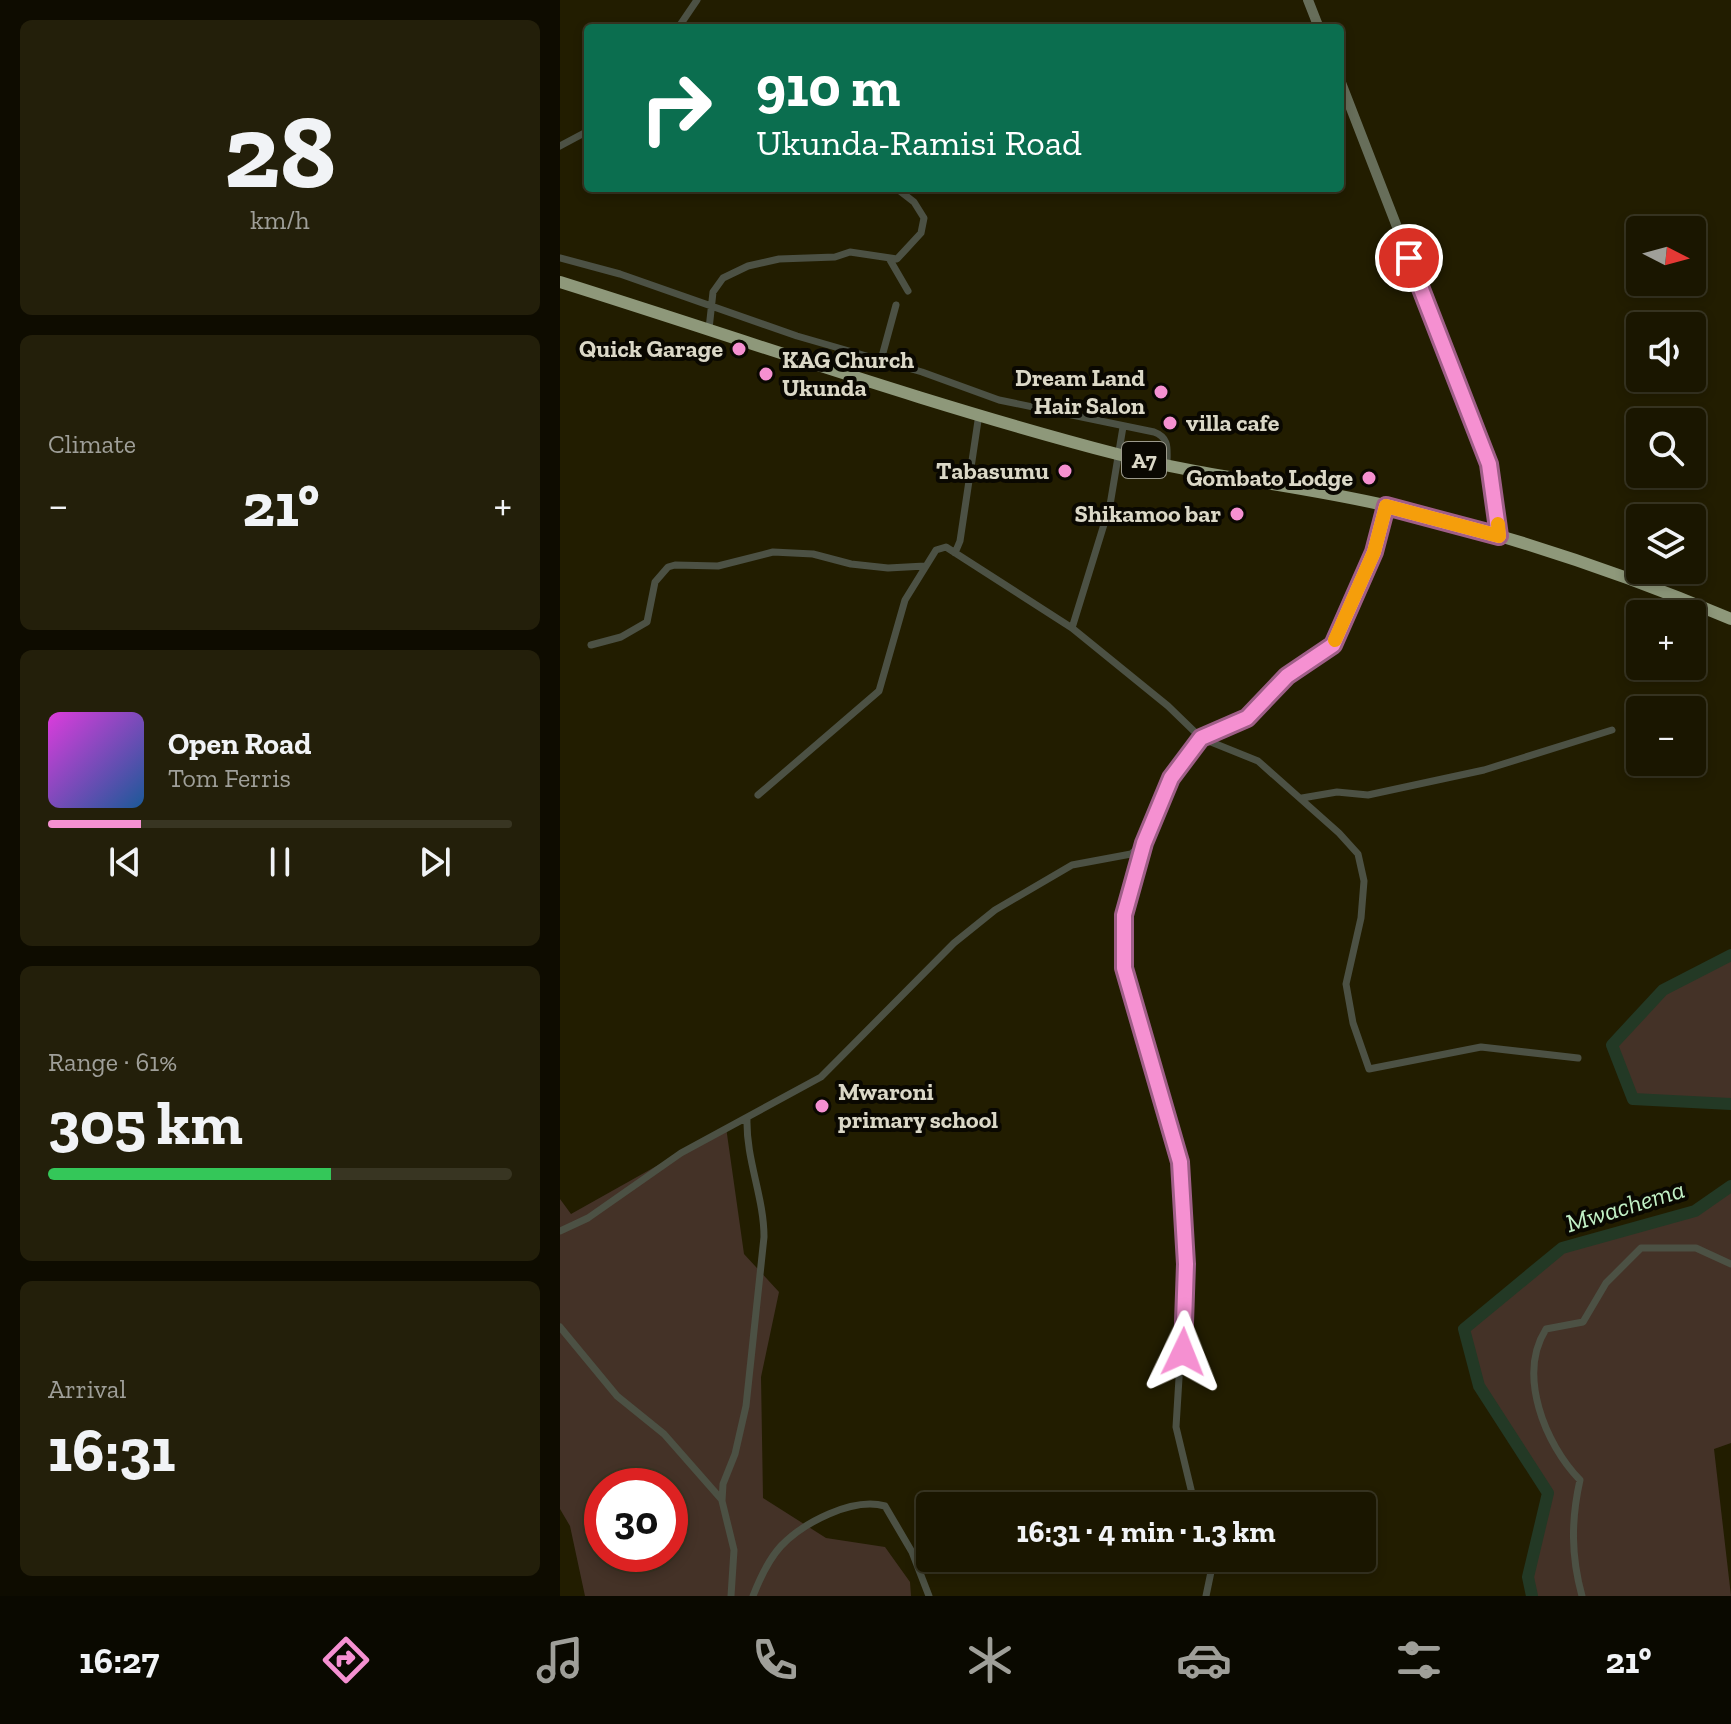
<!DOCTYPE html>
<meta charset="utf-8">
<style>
:root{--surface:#1a1600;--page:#231f0a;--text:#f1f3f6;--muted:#9f9f99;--line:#383522;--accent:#f590d1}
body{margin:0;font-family:"Zilla Slab",serif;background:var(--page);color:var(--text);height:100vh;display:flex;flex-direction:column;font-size:30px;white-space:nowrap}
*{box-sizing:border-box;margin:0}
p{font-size:26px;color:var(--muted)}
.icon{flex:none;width:44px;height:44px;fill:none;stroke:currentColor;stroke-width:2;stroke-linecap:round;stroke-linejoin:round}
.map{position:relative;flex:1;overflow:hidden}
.details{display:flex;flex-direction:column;gap:20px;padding:20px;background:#0e0c00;width:560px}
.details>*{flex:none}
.banner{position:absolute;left:24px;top:24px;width:760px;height:168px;border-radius:8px;box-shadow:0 4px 12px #0003,0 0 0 2px var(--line);background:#0b6e4f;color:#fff;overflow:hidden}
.needle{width:52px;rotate:96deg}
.fabs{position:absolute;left:1066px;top:216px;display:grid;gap:16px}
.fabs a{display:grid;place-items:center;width:80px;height:80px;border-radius:8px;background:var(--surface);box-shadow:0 4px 12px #0003,0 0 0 2px var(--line);font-size:40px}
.speed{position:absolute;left:24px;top:1468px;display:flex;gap:16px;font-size:40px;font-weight:700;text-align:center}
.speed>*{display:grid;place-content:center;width:104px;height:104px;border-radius:50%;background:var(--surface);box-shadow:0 4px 12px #0003,0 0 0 2px var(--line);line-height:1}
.speed .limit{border:12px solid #d22;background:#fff;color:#111}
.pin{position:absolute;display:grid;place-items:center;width:68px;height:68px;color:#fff;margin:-34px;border:4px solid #fff;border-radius:50%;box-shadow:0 2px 8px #0007}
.me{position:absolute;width:88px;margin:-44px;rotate:2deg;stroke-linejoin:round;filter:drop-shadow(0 0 6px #0008)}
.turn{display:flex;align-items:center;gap:28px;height:168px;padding:0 40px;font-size:36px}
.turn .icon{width:104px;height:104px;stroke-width:2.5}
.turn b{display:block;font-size:56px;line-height:68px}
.big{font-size:60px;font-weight:700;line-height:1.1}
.details .tile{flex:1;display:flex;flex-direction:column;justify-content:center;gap:12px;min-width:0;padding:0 28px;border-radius:12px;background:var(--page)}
.details .dial{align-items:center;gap:0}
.dial b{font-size:104px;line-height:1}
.song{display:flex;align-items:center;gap:24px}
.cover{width:96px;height:96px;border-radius:12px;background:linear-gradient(135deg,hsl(300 70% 55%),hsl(210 70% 35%))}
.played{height:8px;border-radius:4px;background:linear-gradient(90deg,var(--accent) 20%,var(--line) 20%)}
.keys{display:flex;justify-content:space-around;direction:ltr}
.heat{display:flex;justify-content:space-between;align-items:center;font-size:44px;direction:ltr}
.charge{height:12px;border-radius:6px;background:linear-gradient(90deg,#34c759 61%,var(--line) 0)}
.trip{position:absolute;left:356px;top:1492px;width:460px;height:80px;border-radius:8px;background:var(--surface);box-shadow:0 4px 12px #0003,0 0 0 2px var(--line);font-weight:700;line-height:80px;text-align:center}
.tab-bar{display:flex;height:128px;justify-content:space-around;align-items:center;background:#0a0900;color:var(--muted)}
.tab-bar .icon{width:56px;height:56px}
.tab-bar .active{color:var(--accent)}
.tab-bar b{font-size:36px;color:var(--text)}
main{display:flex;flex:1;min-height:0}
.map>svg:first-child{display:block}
.green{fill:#443227;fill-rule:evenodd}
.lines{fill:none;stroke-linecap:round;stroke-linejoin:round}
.river{stroke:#233925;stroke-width:12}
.street{stroke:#4c5144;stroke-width:7}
.secondary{stroke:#676e5a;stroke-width:10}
.highway{stroke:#8e987a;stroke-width:12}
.route-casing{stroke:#9f5e88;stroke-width:20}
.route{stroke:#f590d1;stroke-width:14}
.slow{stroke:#f59e0b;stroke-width:14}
.poi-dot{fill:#f590d1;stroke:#0a0801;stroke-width:3}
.labels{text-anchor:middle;stroke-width:8;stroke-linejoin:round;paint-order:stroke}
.shield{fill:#0a0801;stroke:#9c9a8c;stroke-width:2}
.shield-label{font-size:22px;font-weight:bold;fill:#dbd8c7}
.poi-label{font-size:24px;font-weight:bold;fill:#dbd8c7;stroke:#0a0801;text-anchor:end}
.water-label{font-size:26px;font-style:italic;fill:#c2f1c6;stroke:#0a0801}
</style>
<main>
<section class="details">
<div class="tile dial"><b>28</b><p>km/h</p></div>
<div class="tile"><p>Climate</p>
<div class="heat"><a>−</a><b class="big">21°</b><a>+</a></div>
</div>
<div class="tile">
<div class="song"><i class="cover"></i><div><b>Open Road</b><p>Tom Ferris</p></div></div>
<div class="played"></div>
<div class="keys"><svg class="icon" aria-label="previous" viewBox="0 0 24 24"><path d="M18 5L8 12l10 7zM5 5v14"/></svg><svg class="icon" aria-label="pause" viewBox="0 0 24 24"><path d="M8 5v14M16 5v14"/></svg><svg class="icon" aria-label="next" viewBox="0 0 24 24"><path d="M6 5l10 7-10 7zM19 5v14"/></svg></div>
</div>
<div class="tile"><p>Range · 61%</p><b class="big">305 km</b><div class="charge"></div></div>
<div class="tile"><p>Arrival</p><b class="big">16:31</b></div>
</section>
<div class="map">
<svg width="1171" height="1596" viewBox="0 0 1171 1596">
<rect width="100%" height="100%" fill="#221d00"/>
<path class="green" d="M1171 955V1104L1073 1099 1052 1045 1103 990Z
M166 1127 184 1254 219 1292 201 1377 203 1498 266 1538 325 1547 350 1582 351 1596H25L10 1526 0 1509V1199L11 1214ZM42 1486H110V1554H42Z
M1171 1186V1443L1154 1449 1171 1596H972L968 1577 988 1493 919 1386 904 1329 1002 1248 1135 1211Z"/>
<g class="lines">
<path class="river" d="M1171 955 1103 990 1052 1045 1073 1099 1171 1104
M972 1596 968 1577 988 1493 919 1386 904 1329 1002 1248 1135 1211 1171 1186"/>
<path class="street" d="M118 28 137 0
M0 146 28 131
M0 258 60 274 237 336 362 372 439 400 594 432C610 438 607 449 607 464
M330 260 348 291
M149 329 153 292 163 278 188 266 219 259 275 257 290 252 337 259 361 233 364 218 354 202 336 188
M321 360 336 305
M395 553 400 541 419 414
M512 628 550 505 563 427
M31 645 61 637 87 622 95 582 108 567 115 565 158 566 213 552 253 554 291 564 328 568 365 566
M198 795 319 691 345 600 376 550 386 547 512 628 608 706 641 738 698 761 779 833 798 854 804 881 801 918 786 984 793 1023 809 1069 921 1047 1018 1058
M742 798 777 792 808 795 924 770 1052 730
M0 1231 28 1218 121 1153 261 1077 394 943 435 910 512 865 571 854 582 844
M0 1327 57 1396 104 1434 162 1500
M635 1506 616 1427 626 1264 620 1162 564 968V915L584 843 602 793 641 738 687 718 727 676 773 645 814 552 826 506
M171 1596 174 1550 162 1501 163 1484 175 1454 186 1406 204 1237C204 1197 186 1160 187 1119
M193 1596C200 1578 208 1560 221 1546 243 1523 292 1497 325 1506L352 1552 369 1596
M646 1596 652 1567 650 1558
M1022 1596C1011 1556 1011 1520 1020 1480 985 1444 957 1375 986 1329L1023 1322 1046 1283 1081 1248H1136L1171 1264"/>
<path class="secondary" d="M748 0 759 28
M780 80 929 464 939 536"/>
<path class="highway" d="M0 282C185 340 369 405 557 454 646 477 738 485 828 506 945 534 1060 572 1171 619"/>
</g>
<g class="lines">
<g class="route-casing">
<path id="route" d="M623 1352 626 1264 620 1162 564 968V915L584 843 611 778 641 738 687 718 727 676 773 645 814 552 826 506 939 536 929 464 849 258"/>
</g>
<use href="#route" class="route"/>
<path class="slow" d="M775 640 814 552 826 506 939 536 938 524"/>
</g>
<g class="poi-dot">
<circle cx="179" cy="349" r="8"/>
<circle cx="206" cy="374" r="8"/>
<circle cx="601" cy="392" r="8"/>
<circle cx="610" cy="423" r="8"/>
<circle cx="505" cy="471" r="8"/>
<circle cx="809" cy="478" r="8"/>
<circle cx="677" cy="514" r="8"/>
<circle cx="262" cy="1106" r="8"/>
</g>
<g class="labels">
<rect class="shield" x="562" y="442" width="44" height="36" rx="6"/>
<g class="shield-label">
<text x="584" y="468">A7</text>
</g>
<g class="poi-label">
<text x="163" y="357">Quick Garage</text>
<text x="222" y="368" text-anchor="start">KAG Church<tspan x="222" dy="28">Ukunda</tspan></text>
<text x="585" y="386">Dream Land<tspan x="585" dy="28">Hair Salon</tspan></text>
<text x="626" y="431" text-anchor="start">villa cafe</text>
<text x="489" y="479">Tabasumu</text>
<text x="793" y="486">Gombato Lodge</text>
<text x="661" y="522">Shikamoo bar</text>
<text x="278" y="1100" text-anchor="start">Mwaroni<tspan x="278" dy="28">primary school</tspan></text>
</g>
<g class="water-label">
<text transform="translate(1065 1206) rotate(-17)" y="9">Mwachema</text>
</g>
</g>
</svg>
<div class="fabs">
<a><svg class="needle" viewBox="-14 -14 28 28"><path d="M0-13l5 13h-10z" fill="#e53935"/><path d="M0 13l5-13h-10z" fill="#9f9f99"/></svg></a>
<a><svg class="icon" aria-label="sound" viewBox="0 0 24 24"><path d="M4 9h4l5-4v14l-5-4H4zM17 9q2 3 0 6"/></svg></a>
<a><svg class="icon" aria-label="search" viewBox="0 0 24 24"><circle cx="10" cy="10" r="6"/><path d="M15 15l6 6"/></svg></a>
<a><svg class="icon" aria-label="layers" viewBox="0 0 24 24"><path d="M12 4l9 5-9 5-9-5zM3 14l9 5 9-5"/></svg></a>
<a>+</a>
<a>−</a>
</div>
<div class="speed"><div class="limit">30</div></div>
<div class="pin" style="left:849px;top:258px;background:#d93025"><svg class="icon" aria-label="arrive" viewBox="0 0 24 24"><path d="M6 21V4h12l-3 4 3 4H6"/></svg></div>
<svg class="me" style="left:623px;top:1352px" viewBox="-20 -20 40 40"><path d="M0-17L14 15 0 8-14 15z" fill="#f590d1" stroke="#fff" stroke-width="4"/></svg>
<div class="trip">16:31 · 4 min · 1.3 km</div>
<div class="banner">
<div class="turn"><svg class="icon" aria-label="right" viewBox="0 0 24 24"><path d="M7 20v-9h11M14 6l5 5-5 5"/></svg><div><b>910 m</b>Ukunda-Ramisi Road</div></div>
</div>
</div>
</main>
<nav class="tab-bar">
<b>16:27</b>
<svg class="icon active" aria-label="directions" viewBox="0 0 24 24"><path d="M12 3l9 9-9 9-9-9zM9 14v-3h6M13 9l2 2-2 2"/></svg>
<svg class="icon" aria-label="music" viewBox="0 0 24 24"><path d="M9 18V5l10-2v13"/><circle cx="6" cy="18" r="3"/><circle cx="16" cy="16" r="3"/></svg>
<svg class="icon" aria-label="phone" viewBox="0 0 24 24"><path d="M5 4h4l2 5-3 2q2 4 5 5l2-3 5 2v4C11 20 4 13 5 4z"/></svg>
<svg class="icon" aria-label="climate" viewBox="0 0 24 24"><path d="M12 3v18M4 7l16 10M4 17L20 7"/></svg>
<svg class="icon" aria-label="car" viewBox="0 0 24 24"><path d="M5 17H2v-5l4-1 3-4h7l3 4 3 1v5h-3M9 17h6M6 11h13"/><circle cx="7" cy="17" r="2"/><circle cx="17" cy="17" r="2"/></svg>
<svg class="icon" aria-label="filters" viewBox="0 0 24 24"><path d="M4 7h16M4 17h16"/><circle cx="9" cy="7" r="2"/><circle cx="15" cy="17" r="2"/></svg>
<b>21°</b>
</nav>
